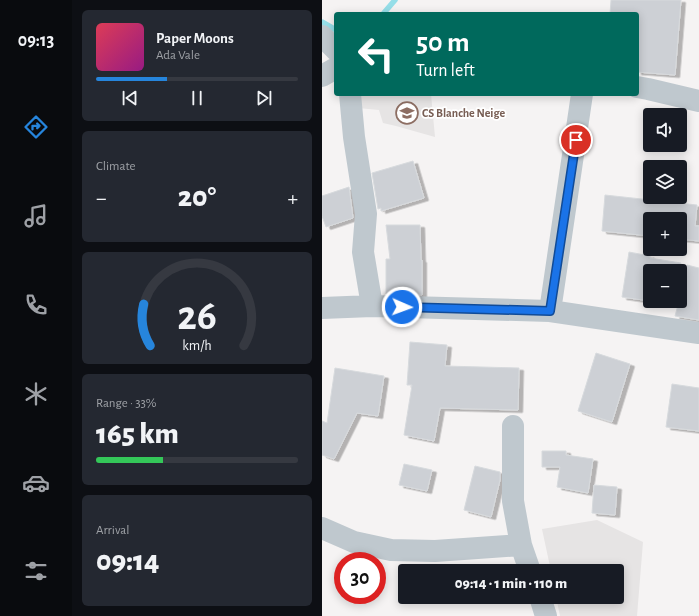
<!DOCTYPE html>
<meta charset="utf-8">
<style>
:root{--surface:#171b24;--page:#242831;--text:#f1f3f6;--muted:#9ea1a6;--line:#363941;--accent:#2685dc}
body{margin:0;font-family:"Alegreya Sans",sans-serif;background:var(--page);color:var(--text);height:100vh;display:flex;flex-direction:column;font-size:15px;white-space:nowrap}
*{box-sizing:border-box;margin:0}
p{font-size:13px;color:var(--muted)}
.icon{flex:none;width:22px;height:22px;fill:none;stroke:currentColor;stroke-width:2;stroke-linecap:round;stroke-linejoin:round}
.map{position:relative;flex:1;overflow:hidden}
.panel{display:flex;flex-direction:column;gap:10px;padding:10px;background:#0d0f14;width:250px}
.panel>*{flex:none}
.banner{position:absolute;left:12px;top:12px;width:305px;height:84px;border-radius:4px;box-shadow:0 2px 10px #0003;background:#00695c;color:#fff;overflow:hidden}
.controls{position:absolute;left:321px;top:108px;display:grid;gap:8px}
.controls a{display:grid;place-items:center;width:44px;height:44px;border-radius:4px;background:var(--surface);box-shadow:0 2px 10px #0003;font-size:20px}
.speed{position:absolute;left:12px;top:552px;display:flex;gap:8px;font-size:20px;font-weight:700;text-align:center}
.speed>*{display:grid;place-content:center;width:52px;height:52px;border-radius:50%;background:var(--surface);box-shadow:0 2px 10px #0003;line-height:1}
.speed .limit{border:6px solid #d22;background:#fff;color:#111}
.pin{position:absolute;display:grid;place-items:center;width:34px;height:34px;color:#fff;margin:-17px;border:2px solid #fff;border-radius:50%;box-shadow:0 1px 4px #0007}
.me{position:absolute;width:44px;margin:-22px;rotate:92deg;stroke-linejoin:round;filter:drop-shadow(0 0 3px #0008)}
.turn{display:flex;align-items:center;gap:14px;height:84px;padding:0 16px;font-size:18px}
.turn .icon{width:52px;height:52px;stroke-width:2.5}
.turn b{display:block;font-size:28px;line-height:34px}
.big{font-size:30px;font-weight:800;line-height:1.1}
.panel .card{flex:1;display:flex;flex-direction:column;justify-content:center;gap:6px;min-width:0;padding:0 14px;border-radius:6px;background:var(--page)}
.panel .dial{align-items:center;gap:0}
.dial svg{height:104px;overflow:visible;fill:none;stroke:var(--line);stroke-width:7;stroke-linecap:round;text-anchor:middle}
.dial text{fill:var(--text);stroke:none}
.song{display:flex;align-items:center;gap:12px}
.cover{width:48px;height:48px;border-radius:6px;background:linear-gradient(135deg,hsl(350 70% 55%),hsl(310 70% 35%))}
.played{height:4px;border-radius:2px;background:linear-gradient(90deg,var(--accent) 35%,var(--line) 35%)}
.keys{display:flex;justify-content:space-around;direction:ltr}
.heat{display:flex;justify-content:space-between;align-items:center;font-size:22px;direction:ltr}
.charge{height:6px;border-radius:3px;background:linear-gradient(90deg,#34c759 33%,var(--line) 0)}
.trip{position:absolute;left:76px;top:564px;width:226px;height:40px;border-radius:4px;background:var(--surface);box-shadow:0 2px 10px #0003;font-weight:800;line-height:40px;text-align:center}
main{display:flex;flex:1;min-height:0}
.dock{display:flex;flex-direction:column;width:72px;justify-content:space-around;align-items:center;background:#090b0e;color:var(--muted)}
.dock .icon{width:28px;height:28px}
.dock .active{color:var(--accent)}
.dock b{font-size:18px;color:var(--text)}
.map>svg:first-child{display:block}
.education{fill:#e6e4e4}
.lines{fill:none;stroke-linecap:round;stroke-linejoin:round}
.stream{stroke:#95dee8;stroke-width:5.5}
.building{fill:#cdd0d5;stroke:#d7dadd;filter:url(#shadow)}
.minor{stroke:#bfc8ce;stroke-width:22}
.route-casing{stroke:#114b97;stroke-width:10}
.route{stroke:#1a73e8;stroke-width:7}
.labels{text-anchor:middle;stroke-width:3.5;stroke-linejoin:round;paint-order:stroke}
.education-label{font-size:12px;font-weight:bold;fill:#785e54;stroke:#fff;text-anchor:start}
</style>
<main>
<nav class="dock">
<b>09:13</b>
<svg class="icon active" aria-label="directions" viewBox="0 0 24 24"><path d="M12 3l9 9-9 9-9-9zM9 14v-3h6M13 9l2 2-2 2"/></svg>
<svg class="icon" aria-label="music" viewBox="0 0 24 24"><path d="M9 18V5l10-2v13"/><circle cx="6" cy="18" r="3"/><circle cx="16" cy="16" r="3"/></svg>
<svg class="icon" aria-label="phone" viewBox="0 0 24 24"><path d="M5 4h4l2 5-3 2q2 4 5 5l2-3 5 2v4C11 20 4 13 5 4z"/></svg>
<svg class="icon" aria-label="climate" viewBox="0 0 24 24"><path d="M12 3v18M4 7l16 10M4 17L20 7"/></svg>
<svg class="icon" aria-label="car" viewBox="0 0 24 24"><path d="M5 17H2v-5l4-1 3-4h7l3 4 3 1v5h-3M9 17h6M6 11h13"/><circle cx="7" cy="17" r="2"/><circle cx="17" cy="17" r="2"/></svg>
<svg class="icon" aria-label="filters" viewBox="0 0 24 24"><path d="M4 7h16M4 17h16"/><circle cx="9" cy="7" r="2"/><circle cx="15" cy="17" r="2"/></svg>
</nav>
<section class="panel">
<div class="card">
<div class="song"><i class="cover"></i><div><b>Paper Moons</b><p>Ada Vale</p></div></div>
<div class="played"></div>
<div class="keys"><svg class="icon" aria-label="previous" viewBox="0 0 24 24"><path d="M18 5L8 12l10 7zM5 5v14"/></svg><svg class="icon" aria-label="pause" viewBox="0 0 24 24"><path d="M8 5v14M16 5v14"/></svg><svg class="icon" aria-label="next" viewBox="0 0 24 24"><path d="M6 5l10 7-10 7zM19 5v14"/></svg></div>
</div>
<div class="card"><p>Climate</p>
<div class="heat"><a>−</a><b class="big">20°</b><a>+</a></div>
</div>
<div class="card dial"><svg viewBox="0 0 100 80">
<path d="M14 69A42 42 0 1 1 86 69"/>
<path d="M14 69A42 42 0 0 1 9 37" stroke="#2685dc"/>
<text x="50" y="56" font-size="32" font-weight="700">26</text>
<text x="50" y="72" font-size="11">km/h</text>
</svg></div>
<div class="card"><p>Range · 33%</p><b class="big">165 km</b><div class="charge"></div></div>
<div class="card"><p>Arrival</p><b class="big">09:14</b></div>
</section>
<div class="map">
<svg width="377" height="616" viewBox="0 0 377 616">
<defs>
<filter id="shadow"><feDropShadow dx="4.5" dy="2.5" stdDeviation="0" flood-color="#0004"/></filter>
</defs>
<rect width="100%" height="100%" fill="#f5f3f3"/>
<path class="education" d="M34 94H109L113 137 74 126 61 123 57 110 36 108Z
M275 520 321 542 315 616H238L234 597H295V571H229L220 529Z"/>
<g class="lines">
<path class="stream" d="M61 14 73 0
M0 22 14 30"/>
</g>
<path class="building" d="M289 0H359L353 75 315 72V14H288Z
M91 161 102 198 59 211V208L56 209 50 173Z
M27 187 31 218 4 227 0 216V196Z
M283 195 375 205 373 226H377V241L358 239V219H328V236L280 231Z
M64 225H98L99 260H100V295L64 294V259H68Z
M307 252 328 256V258L359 263 358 271H328V301L300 297Z
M365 265 377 268V320L353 316 357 301H358V295Z
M88 342 125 345 123 366 197 368 196 410 118 408 112 441 82 435 90 385H85Z
M274 353 308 364 290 422 256 411Z
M13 368 62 376 56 416 35 413 12 459 0 455V421L5 423Z
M350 384 377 388V431L344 427Z
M220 451H244V455L271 459 266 493 235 487 238 467H220Z
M82 464 110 470 105 491 77 485Z
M153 466 178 472V480L169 517 142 510Z
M272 485 295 487 293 515 270 513Z"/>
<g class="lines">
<path class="minor" d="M0 36 14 50
M0 76 14 68
M315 87 326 89 377 101
M28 94 32 137 44 214 41 252 50 306
M0 308 50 306 228 311 377 333
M228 311 260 94
M191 426V501L199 545 208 571
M0 528 32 542 69 550 113 551 199 545
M218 597 224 616"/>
</g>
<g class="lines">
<g class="route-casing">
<path id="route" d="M80 307 228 311 254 140"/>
</g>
<use href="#route" class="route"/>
</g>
<defs>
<g id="school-ring" transform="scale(1.15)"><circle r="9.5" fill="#fff" stroke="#8d6e63" stroke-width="1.5"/><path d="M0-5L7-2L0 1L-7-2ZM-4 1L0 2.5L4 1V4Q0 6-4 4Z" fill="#8d6e63"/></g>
</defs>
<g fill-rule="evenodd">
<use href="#school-ring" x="85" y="113"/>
</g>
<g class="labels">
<g class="education-label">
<text x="100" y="117">CS Blanche Neige</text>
</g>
</g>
</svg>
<div class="controls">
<a><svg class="icon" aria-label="sound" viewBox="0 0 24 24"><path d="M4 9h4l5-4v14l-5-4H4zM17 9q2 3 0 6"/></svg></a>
<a><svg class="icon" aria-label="layers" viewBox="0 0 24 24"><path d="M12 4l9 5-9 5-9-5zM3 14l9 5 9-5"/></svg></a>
<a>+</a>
<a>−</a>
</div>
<div class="speed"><div class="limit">30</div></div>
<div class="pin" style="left:254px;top:140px;background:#d93025"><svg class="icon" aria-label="arrive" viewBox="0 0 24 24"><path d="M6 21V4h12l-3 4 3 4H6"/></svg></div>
<svg class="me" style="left:80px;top:307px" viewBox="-20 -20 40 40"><circle r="17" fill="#1a73e8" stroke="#fff" stroke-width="3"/><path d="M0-11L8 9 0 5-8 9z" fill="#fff"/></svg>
<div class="trip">09:14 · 1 min · 110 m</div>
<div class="banner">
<div class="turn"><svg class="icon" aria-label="left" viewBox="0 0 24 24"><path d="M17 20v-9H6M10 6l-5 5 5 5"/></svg><div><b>50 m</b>Turn left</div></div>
</div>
</div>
</main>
